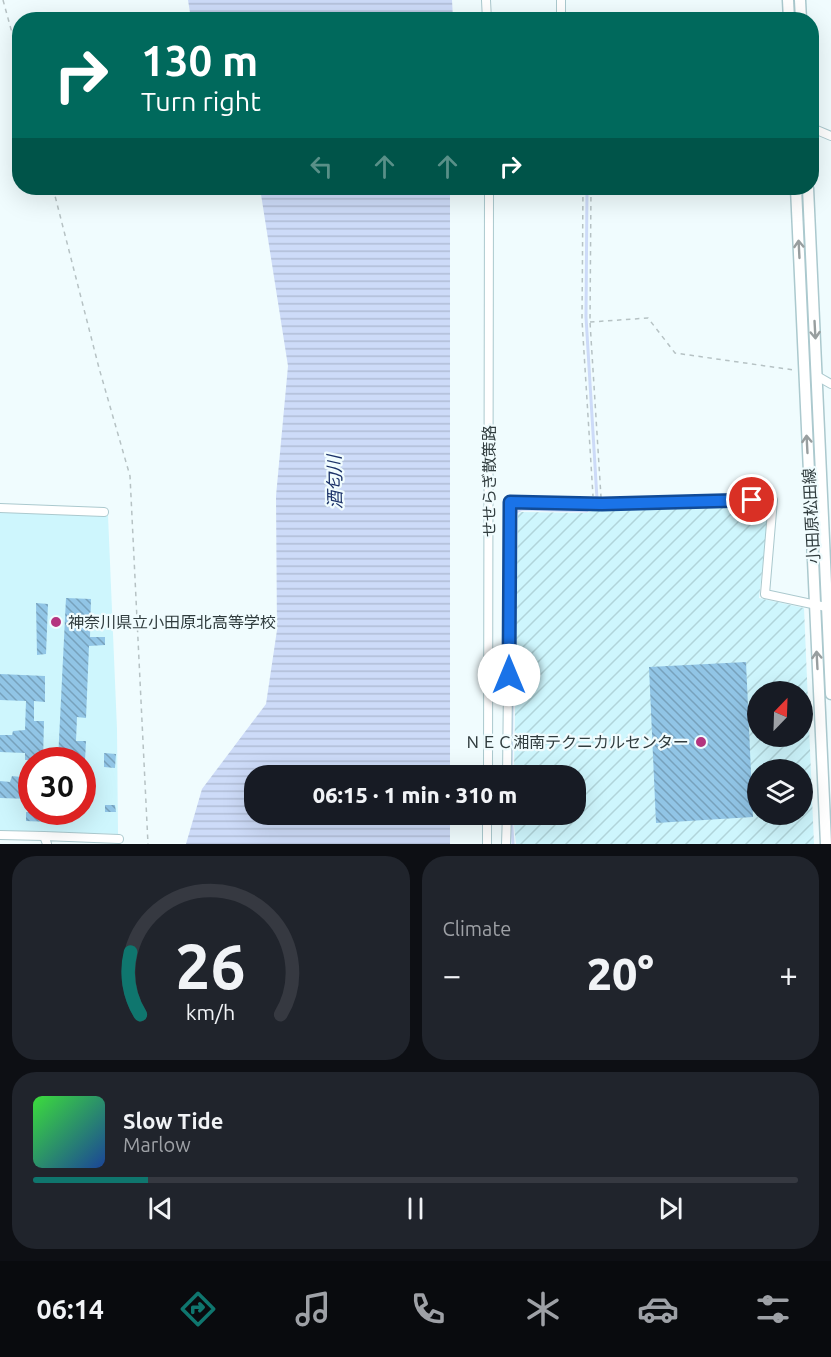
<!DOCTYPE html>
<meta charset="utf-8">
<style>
:root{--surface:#171b24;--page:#20242c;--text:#f1f3f6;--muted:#9ea1a6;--line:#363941;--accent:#0f766e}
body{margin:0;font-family:Ubuntu,"Noto Sans JP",sans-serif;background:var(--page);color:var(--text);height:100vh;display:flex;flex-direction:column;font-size:22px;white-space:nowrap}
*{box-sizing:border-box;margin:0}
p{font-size:20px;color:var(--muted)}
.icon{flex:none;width:33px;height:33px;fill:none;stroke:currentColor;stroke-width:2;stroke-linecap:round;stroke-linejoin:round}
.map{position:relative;height:844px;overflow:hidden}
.details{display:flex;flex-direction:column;gap:12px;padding:12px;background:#0d0f14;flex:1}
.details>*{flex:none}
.top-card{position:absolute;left:12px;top:12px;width:807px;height:183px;border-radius:24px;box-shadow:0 6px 24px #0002;background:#00695c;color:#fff;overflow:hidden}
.needle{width:39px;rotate:23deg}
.tools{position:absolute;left:747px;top:681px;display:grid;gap:12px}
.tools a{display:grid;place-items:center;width:66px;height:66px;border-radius:50%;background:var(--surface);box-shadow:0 6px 24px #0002;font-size:30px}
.speed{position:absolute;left:18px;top:747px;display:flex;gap:12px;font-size:30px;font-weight:700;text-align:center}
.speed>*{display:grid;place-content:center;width:78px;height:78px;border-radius:50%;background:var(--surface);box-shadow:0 6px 24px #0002;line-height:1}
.speed .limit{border:9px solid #d22;background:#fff;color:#111}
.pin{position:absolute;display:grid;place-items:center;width:51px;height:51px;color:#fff;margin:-26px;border:3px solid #fff;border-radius:50%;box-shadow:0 2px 6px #0007}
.me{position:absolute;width:66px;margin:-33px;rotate:0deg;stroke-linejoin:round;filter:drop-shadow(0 0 4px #0008)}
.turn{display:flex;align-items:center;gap:21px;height:126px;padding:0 30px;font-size:27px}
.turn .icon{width:78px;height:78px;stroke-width:2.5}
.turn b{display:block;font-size:42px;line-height:51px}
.lanes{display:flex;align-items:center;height:57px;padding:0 30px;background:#0003;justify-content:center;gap:30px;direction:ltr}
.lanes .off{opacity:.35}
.big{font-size:45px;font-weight:800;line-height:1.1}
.details .widget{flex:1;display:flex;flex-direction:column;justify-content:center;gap:9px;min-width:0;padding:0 21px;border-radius:24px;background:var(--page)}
.details .dial{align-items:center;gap:0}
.dial svg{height:156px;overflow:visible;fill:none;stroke:var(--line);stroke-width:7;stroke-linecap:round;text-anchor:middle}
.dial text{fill:var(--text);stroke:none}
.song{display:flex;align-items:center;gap:18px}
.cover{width:72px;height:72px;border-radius:9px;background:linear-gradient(135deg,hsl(120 70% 55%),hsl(220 70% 35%))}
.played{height:6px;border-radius:3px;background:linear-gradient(90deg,var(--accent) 15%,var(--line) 15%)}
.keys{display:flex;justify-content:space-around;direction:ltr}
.heat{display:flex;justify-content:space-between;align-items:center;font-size:33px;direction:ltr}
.details .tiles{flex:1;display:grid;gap:12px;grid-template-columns:1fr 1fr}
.widget:last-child{grid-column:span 2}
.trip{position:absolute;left:244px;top:765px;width:342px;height:60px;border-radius:24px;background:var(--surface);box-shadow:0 6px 24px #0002;font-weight:800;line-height:60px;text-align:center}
.tabs{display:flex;height:96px;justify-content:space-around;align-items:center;background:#090b0e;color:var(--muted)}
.tabs .icon{width:42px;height:42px}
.tabs .current{color:var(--accent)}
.tabs b{font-size:27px;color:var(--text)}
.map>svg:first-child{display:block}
.built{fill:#cef6fd;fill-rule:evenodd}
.industrial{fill:url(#industrial-furrows);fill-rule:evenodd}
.water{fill:url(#water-rules)}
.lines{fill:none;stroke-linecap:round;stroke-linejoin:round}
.stream{stroke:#cddbf8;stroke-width:3}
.building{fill:url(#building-back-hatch)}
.minor-casing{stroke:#abc9ce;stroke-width:10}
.secondary-casing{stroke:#abc9ce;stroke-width:13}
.path{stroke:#b6c2c4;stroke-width:1.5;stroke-dasharray:4.5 4.5;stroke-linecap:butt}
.minor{stroke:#fff;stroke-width:8}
.secondary{stroke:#fff;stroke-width:10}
.oneway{stroke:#989e9f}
.route-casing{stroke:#114b97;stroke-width:15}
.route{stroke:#1a73e8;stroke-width:10}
.poi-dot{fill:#b4347f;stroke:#f0fcfe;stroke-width:2}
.labels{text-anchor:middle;stroke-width:4.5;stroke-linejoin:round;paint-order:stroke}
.street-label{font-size:16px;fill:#313d3f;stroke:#f0fcfe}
.poi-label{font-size:16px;fill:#313d3f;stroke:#f0fcfe;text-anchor:start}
.water-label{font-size:18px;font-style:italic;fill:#1b3269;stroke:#f0fcfe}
</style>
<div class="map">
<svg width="831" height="844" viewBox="0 0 831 844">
<defs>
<pattern id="industrial-furrows" width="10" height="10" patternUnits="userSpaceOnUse" patternTransform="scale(1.5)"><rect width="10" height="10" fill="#cef6fd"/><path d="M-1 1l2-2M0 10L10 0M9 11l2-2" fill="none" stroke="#b1d4da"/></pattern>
<pattern id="water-rules" width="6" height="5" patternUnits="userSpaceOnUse" patternTransform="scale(1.5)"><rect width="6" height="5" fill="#cddbf8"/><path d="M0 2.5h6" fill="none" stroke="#b0bdd6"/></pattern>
<pattern id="building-back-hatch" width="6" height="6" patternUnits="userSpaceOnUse" patternTransform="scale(1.5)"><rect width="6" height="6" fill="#91c5e6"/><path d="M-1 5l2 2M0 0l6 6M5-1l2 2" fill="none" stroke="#77a1bc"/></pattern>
</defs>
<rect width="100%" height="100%" fill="#f0fcfe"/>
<path class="built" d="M0 511 108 515 117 729 118 834 0 831ZM32 760H82V812H32Z"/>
<path class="industrial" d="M767 505 769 510 759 598 804 608 814 844H516L513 815 576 814V776L514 775 518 514 521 512 587 513 603 507ZM758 692H802V736H758ZM758 770H802V814H758Z"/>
<path class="water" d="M188 0H452L453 19H191Z
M260 188H450V775L255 776V814L450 815V844H186L202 789 266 704 277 630 276 496 288 366Z"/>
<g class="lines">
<path class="stream" d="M587 188 586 317 597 499
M511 776 515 513 522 509 587 511
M511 814 513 844"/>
</g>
<path class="building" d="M66 598 91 599 90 637H105V645L89 646 86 718 77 717 76 741H86L85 760H58Z
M36 603 48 604 46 654 37 655Z
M746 662 753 817 656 823 649 667Z
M0 674 45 676V702L34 701V721H44L43 760H25V753L0 752V735H12L13 731 25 730 26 701 0 700Z
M104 753 116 754 115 768 104 767Z
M12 776 30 778 32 799 0 798V781L10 782Z
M105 805H115L116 812H105Z
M26 812H48V822L26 821Z"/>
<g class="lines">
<g class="minor-casing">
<path id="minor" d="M486 0 487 20
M561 0V20
M812 128 831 136
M817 376 831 384
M0 508 104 512
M488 776 489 188
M507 776 510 502 602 504 773 500 765 594 831 608
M0 835 44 836 47 844
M44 836 119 839
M487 844V814
M506 844 507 814"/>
</g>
<g class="secondary-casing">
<path id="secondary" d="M788 0 789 20
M800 0 801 20
M796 188 826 844
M808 188 831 694"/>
</g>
<path class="path" d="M3 0 20 62
M53 188 99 368 130 476 148 844
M583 188 582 320 593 496
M591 188 590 322 601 497
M590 322 648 318 675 353 794 370"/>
<use href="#minor" class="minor"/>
<use href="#secondary" class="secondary"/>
</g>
<defs><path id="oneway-shaft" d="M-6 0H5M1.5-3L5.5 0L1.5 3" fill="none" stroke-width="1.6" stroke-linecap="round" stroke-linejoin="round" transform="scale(1.5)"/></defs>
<g class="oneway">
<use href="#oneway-shaft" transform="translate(799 249) rotate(-93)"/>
<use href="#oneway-shaft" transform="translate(815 330) rotate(87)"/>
<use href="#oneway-shaft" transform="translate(807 444) rotate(-93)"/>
<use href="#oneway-shaft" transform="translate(817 660) rotate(-93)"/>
</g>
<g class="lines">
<g class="route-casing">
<path id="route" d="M509 675 510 502 602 504 752 500"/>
</g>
<use href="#route" class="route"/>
</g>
<g class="poi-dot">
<circle cx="56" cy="622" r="6"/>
<circle cx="701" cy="742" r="6"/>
</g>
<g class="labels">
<g class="street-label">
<text transform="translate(489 481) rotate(-90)" y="6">せせらぎ散策路</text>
<text transform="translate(811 516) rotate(-93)" y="6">小田原松田線</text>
</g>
<g class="poi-label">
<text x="68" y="628">神奈川県立小田原北高等学校</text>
<text x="689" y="748" text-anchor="end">ＮＥＣ湘南テクニカルセンター</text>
</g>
<g class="water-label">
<text transform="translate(335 482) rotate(-91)" y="6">酒匂川</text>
</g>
</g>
</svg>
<div class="tools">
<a><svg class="needle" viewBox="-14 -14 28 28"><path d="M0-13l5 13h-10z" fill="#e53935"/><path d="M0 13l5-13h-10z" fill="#9ea1a6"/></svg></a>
<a><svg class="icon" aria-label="layers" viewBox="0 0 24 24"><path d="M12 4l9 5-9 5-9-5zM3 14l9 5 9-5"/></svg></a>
</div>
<div class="speed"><div class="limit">30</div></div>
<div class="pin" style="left:752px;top:500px;background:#d93025"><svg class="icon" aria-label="arrive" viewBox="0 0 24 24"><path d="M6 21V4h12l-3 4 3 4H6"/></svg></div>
<svg class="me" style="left:509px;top:675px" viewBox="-20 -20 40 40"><circle r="19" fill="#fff"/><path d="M0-13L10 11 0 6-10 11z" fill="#1a73e8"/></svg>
<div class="trip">06:15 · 1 min · 310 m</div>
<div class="top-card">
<div class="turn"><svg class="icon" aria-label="right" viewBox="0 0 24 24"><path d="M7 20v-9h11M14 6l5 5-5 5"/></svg><div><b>130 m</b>Turn right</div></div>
<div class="lanes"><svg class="icon off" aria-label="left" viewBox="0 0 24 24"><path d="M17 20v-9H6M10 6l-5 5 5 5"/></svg><svg class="icon off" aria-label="ahead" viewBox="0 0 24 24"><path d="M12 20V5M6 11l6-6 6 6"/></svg><svg class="icon off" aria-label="ahead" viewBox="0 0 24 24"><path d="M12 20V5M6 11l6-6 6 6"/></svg><svg class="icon" aria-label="right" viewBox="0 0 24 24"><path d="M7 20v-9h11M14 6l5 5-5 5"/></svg></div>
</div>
</div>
<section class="details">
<div class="tiles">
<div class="widget dial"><svg viewBox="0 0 100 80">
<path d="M14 69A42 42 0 1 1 86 69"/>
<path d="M14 69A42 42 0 0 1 9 37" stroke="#0f766e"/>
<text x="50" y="56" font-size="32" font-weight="700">26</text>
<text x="50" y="72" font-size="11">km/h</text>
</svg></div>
<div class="widget"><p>Climate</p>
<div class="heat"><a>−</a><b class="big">20°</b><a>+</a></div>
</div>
<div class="widget">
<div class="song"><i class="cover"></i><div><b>Slow Tide</b><p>Marlow</p></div></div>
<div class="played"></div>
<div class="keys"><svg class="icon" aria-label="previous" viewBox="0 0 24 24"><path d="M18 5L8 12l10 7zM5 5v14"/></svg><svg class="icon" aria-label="pause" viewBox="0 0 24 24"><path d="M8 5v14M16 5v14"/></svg><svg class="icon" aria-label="next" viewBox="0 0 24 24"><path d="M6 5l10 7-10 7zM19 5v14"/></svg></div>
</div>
</div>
</section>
<nav class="tabs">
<b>06:14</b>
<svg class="icon current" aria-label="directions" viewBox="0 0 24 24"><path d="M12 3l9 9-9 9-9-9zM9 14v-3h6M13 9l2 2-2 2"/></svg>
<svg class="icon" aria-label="music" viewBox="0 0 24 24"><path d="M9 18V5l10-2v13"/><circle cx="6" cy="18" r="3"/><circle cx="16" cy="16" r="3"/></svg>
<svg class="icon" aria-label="phone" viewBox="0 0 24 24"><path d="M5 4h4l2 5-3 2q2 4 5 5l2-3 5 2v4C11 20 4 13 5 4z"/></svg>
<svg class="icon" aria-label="climate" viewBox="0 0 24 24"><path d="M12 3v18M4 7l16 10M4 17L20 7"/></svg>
<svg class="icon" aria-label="car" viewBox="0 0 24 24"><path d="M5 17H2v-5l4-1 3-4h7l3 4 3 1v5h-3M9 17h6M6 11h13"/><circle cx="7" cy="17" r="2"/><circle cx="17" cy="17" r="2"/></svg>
<svg class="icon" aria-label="filters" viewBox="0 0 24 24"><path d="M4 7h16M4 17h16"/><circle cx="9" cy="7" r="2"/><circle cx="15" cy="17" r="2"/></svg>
</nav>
